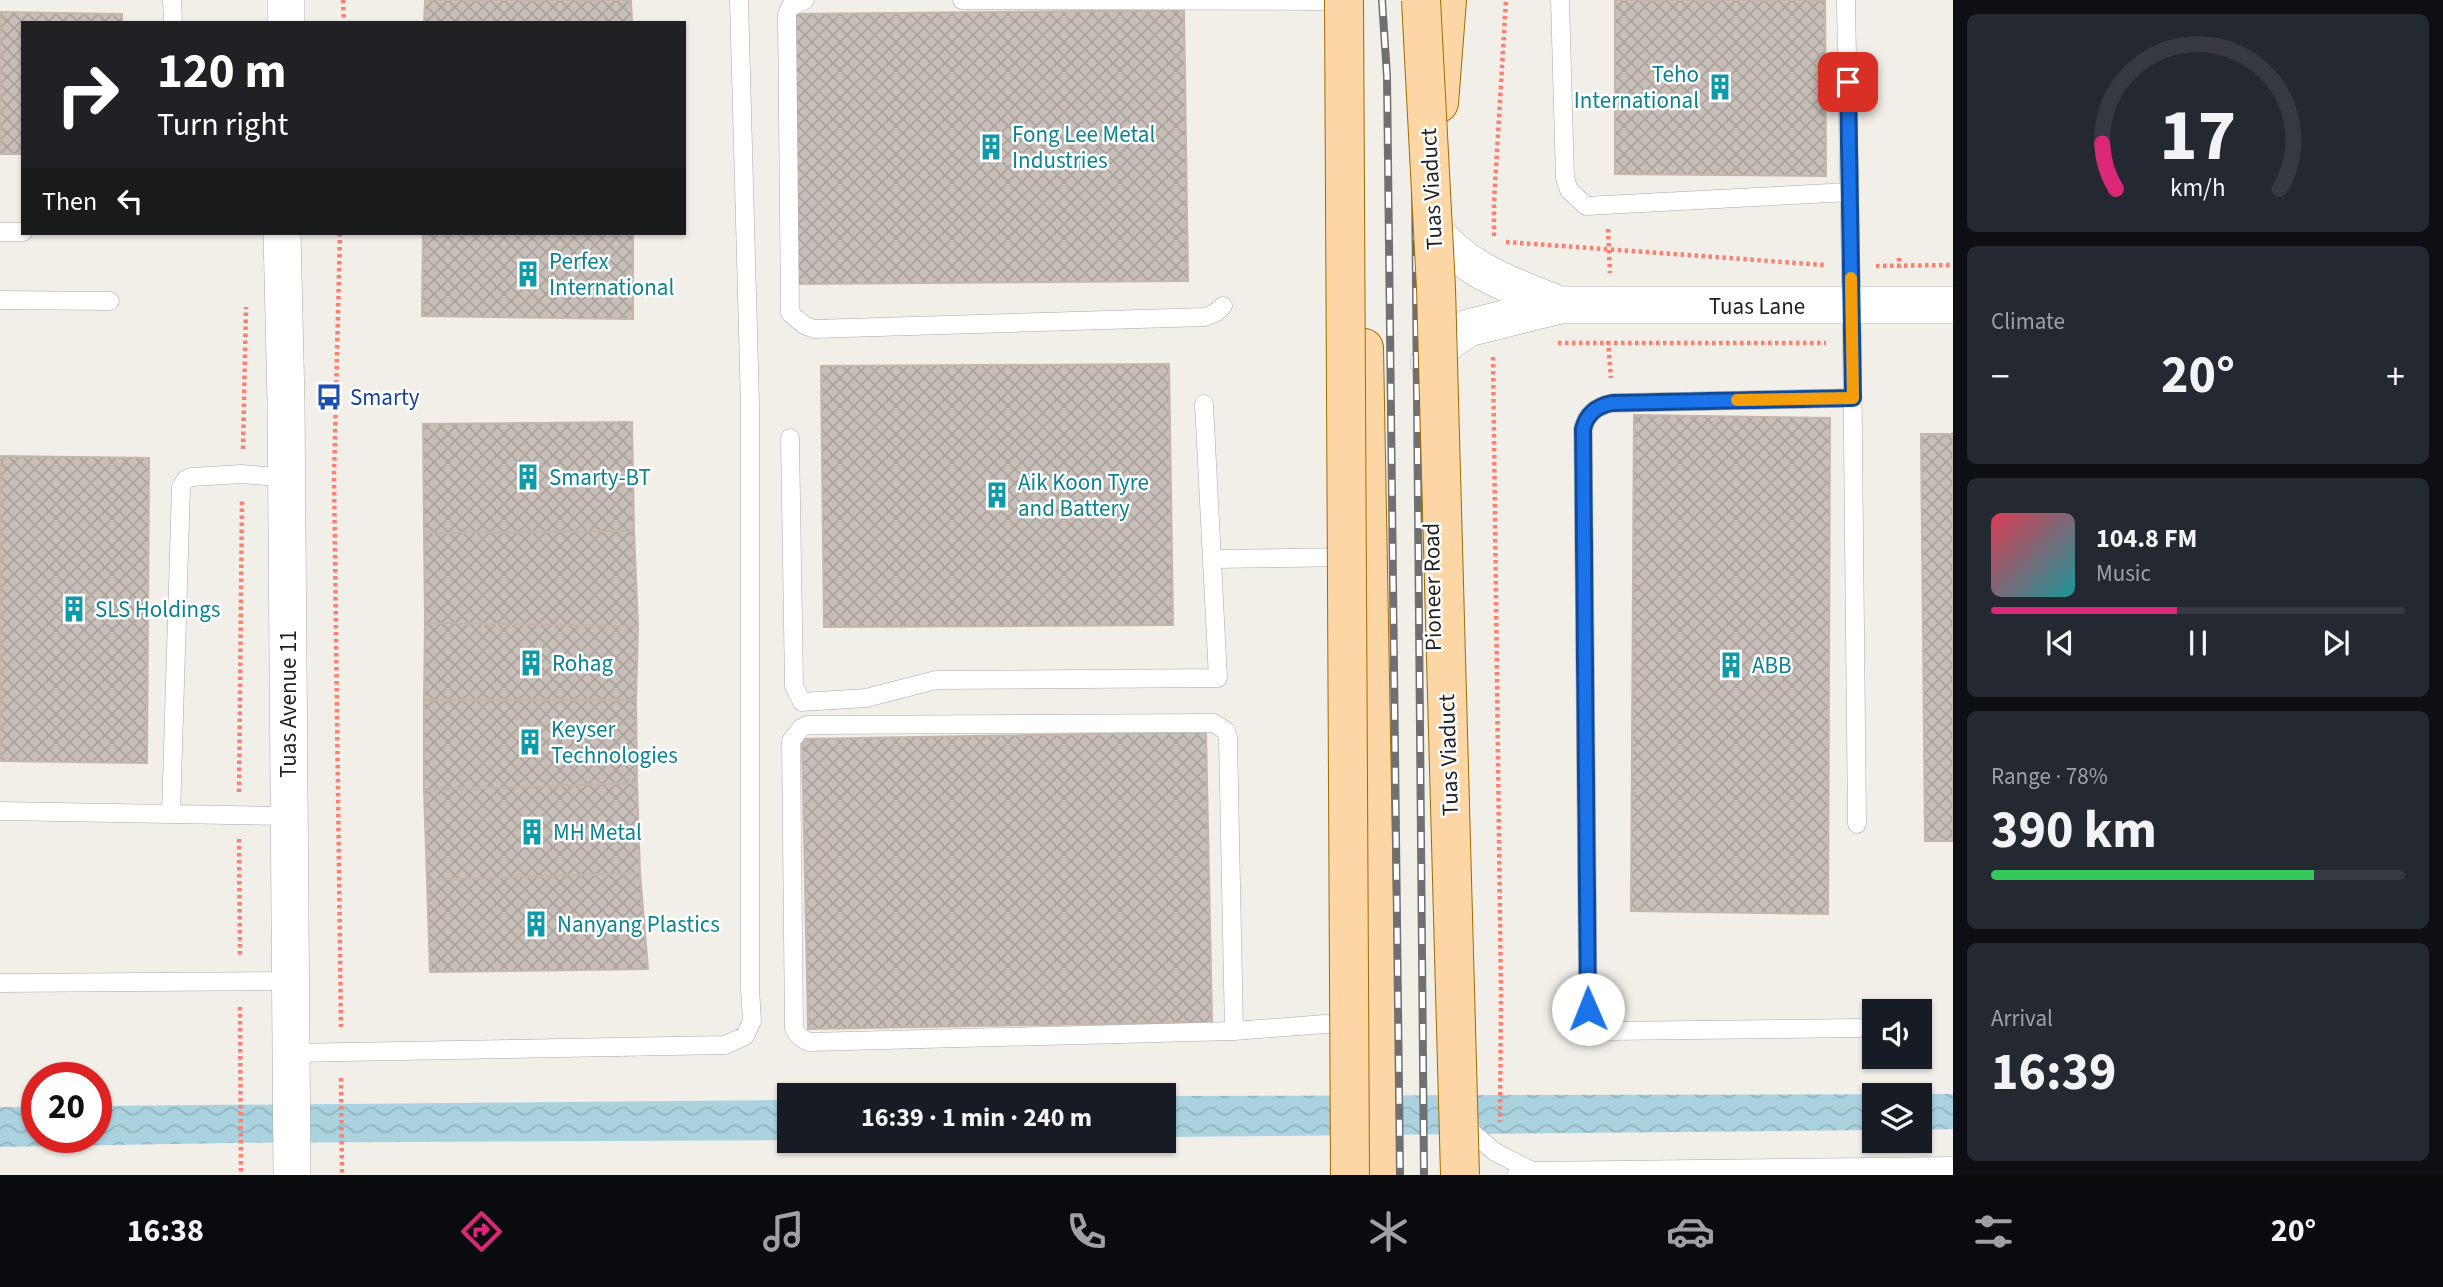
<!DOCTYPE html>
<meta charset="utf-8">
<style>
:root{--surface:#171b24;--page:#242831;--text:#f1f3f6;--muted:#9ea1a6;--line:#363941;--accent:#db2777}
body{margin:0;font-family:"Source Sans 3",sans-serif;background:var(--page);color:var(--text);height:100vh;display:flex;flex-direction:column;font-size:26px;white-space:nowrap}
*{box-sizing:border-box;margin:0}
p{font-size:23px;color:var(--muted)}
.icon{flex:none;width:38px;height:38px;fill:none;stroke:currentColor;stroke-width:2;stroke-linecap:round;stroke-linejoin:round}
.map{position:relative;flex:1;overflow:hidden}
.side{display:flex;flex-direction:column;gap:14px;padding:14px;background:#0d0f14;width:490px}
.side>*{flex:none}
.hud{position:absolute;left:21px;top:21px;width:665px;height:214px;border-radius:0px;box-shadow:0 2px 5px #0004;background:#202124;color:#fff;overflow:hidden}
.controls{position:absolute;left:1862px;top:999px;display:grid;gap:14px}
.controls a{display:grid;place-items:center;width:70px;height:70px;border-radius:0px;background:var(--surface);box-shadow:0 2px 5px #0004;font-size:35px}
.speed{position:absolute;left:21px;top:1062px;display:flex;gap:14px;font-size:35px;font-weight:700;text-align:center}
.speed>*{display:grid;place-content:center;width:91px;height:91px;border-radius:50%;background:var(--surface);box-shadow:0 2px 5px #0004;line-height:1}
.speed .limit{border:10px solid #d22;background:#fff;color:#111}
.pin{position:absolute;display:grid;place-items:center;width:60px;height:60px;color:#fff;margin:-30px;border-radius:14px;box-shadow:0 4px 10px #0006}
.me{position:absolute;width:77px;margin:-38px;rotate:359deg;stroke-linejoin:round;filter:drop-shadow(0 0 5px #0008)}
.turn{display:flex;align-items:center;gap:24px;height:147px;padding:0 21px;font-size:32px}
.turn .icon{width:91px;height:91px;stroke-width:2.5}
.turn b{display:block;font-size:49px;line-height:60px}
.then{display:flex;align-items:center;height:66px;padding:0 21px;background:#0003;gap:14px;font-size:26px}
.big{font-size:52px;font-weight:700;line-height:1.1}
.side .widget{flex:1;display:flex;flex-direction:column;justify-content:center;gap:10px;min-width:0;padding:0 24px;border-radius:10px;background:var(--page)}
.side .dial{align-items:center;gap:0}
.dial svg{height:182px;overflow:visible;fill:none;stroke:var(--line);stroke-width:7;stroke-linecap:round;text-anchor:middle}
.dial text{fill:var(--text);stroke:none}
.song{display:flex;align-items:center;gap:21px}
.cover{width:84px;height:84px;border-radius:10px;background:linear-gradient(135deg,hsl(350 70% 55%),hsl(180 70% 35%))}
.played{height:7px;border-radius:4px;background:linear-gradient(90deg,var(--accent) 45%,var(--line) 45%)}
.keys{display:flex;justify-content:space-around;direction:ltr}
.heat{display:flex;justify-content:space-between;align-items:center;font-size:38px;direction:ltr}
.charge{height:10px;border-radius:5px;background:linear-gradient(90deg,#34c759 78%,var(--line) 0)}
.trip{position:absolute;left:777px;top:1083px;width:399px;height:70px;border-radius:0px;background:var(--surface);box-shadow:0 2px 5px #0004;font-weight:700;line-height:70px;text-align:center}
.menu{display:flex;height:112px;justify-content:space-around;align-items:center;background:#090b0e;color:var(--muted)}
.menu .icon{width:49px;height:49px}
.menu .selected{color:var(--accent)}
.menu b{font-size:32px;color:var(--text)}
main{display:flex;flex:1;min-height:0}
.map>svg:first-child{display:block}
.water{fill:url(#water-waves)}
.building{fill:url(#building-cross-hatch);stroke:#c4b6ab;stroke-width:2}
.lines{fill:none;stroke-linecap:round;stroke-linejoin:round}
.service-casing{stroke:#a9a9a9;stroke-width:19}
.minor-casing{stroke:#a9a9a9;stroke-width:38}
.primary-casing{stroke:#a06b00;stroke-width:40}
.path{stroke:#fa8072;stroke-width:4.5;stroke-dasharray:3.5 3.5;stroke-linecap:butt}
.service{stroke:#fff;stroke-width:18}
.minor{stroke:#fff;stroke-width:37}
.primary{stroke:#fcd6a4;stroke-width:38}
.rail-casing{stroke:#707070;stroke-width:8}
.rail{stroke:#fff;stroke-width:5;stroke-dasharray:16;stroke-linecap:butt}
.primary-bridge-casing{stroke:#a06b00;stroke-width:40;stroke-linecap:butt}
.primary-bridge{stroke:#fcd6a4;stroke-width:38}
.route-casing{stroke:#114b97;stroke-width:18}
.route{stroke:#1a73e8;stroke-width:12}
.slow{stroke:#f59e0b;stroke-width:12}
.labels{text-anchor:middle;stroke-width:5;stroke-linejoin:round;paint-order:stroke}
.culture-label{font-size:23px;fill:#0d838f;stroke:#fff;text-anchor:start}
.street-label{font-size:23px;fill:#222;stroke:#fff}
.transit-label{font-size:23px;fill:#164399;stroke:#fff;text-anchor:start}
</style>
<main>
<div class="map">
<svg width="1953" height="1175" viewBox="0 0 1953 1175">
<defs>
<pattern id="water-waves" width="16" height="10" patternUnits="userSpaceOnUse" patternTransform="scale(1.75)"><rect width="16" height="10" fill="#aad3df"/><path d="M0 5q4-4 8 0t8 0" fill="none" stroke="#92b5bf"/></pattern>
<pattern id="building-cross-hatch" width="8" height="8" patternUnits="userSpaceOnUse" patternTransform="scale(1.75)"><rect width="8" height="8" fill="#c7bfb8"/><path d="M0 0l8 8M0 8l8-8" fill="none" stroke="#aba49e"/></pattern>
</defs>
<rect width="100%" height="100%" fill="#f2efe9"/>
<path class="water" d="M1953 1094V1129L1920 1130V1096H1874V1130L1164 1137V1096Z
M789 1100V1140L230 1143 0 1147V1107H37V1138H96V1106Z"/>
<path class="building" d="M425 0H631L632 23H424Z
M1615 0H1825L1826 176 1615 174Z
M1184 10 1188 281 798 284 795 14Z
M0 12 122 14V23H23V154H0Z
M423 233H633V319L422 316Z
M1169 364 1173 625 824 627 821 366Z
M1634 415 1830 418 1828 914 1631 911Z
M632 422 634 531 424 533 423 424Z
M1921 434H1953V841H1925Z
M0 456 149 458 147 763 0 761Z
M634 531 638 626 425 623 424 533Z
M425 623 638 626 636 700H424Z
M424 700H636L637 783 424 790Z
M1206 732 1212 1022 808 1029 802 739Z
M637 783 640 873 427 880 424 790Z
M640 873 648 969 430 972 427 880Z"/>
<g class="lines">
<g class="service-casing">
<path id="service" d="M172 0 173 23
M805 0 790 7 787 14 790 313 804 325 814 329 1205 317 1215 313 1223 306
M962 0 1347 1
M1560 0 1565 178 1569 190 1586 206 1850 192
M1846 0 1852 343 1857 824
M0 232H23
M0 300 110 301
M1853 398 1612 403C1597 406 1587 413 1583 428L1588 1009C1593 1020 1597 1026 1608 1031L1860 1028
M790 438 794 686 802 702 866 698 936 680 1218 678 1204 404
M1212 559 1352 557
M0 811 289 816
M171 814 181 487 186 479 192 477 242 474 287 478
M0 983 290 981
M1234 1031 1228 738 1226 731 1214 723 807 725 801 728 791 741 794 1028C797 1036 802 1039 809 1042L1234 1031 1325 1024 1354 1026
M290 1053 725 1045 745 1036 752 1021 750 989V405L739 0
M1460 1122 1495 1152 1532 1171
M1516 1175 1532 1171 1953 1166"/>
</g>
<g class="minor-casing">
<path id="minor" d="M286 23V0
M1430 227C1469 273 1506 283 1560 305
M282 233 286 401 292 1175
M1429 362 1448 342 1468 328 1560 305H1953"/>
</g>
<g class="primary-casing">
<path id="primary" d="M1439 103 1447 0
M1364 348 1379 1175"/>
</g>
<path class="path" d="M343 0 344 23
M1608 229 1610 273
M340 233 334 476 341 1027
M1494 236V202L1506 0
M1506 242 1825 265
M1899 258V268
M1876 266 1953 265
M1608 341 1611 378
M1558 343H1826
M1493 357 1501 997 1500 1122
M243 449 246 307
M239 792 242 500
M239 839 240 956
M240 1007 241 1175
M341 1078 342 1175"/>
<use href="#service" class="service"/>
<use href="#minor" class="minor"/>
<use href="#primary" class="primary"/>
<g class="rail-casing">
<path id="rail" d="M1382 0 1387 76 1400 1175
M1416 0 1414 61 1424 1175"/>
</g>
<use href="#rail" class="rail"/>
<g class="primary-bridge-casing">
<path id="primary-bridge" d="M1344 0 1350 1175
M1421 0 1436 288 1460 1175"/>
</g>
<use href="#primary-bridge" class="primary-bridge"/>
</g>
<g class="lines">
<g class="route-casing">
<path id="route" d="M1588 1009 1583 429C1587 413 1597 406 1612 403L1853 398 1848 82"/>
</g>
<use href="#route" class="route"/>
<path class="slow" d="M1737 400 1853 398 1851 278"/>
</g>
<defs>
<g id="building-bare" transform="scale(2.1)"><path d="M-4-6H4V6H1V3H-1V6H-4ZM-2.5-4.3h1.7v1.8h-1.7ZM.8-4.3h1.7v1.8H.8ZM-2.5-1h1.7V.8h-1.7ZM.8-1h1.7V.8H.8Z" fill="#0f9aa8" stroke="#fff" stroke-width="2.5" paint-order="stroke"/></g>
<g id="bus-bare" transform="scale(2.1)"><path d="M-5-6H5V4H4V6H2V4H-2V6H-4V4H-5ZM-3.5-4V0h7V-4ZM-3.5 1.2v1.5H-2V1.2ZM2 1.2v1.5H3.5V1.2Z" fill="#1a4fb4" stroke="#fff" stroke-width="2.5" paint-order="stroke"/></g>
</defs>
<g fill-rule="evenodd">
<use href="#building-bare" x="1720" y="87"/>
<use href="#building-bare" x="991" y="147"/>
<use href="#building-bare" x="528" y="274"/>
<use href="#bus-bare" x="329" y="397"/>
<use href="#building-bare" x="528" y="477"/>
<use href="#building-bare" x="997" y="495"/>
<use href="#building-bare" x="74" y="609"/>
<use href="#building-bare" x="531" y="663"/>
<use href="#building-bare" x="1731" y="665"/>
<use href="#building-bare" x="530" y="742"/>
<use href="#building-bare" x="532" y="832"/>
<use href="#building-bare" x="536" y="924"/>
</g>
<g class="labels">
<g class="culture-label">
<text x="1699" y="82" text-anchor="end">Teho<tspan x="1699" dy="26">International</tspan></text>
<text x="1012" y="142">Fong Lee Metal<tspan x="1012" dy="26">Industries</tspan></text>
<text x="549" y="269">Perfex<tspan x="549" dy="26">International</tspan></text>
<text x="549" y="485">Smarty-BT</text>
<text x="1018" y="490">Aik Koon Tyre<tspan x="1018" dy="26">and Battery</tspan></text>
<text x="95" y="617">SLS Holdings</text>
<text x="552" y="671">Rohag</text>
<text x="1752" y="673">ABB</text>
<text x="551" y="737">Keyser<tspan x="551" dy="26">Technologies</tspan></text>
<text x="553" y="840">MH Metal</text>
<text x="557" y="932">Nanyang Plastics</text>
</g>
<g class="street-label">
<text transform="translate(1431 189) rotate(-93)" y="8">Tuas Viaduct</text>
<text x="1757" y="314">Tuas Lane</text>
<text transform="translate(1432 587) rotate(-91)" y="8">Pioneer Road</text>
<text transform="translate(288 704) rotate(-90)" y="8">Tuas Avenue 11</text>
<text transform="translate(1448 755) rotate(-92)" y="8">Tuas Viaduct</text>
</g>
<g class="transit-label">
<text x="350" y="405">Smarty</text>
</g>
</g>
</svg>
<div class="controls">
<a><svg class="icon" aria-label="sound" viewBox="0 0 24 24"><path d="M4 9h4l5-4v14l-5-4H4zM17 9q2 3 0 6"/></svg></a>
<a><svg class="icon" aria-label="layers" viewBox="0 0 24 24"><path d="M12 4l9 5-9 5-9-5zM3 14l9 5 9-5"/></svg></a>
</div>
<div class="speed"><div class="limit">20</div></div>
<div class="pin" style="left:1848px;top:82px;background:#d93025"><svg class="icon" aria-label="arrive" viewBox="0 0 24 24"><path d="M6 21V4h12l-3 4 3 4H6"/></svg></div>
<svg class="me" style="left:1588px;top:1009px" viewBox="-20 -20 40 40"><circle r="19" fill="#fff"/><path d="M0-13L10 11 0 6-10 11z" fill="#1a73e8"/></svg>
<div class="trip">16:39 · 1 min · 240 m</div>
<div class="hud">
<div class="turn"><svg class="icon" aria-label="right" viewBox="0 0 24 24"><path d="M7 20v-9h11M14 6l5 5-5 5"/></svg><div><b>120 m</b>Turn right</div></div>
<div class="then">Then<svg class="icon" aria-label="left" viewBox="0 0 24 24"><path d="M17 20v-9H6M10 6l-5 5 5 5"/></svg></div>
</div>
</div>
<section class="side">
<div class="widget dial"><svg viewBox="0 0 100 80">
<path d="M14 69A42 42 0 1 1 86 69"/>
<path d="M14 69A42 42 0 0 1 8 49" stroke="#db2777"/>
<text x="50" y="56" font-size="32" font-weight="700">17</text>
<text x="50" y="72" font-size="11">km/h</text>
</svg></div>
<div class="widget"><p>Climate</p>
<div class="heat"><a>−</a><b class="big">20°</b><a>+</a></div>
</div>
<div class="widget">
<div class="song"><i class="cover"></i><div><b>104.8 FM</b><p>Music</p></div></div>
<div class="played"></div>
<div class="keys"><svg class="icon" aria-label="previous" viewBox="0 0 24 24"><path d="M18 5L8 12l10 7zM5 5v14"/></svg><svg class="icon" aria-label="pause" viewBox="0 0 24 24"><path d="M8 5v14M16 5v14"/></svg><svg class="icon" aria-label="next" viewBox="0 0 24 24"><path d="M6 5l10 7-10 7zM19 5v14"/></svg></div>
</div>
<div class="widget"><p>Range · 78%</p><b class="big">390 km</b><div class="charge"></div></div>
<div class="widget"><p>Arrival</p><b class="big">16:39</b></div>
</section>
</main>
<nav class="menu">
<b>16:38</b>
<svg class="icon selected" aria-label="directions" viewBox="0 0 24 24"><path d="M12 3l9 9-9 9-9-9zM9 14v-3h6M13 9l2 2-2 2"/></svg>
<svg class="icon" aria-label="music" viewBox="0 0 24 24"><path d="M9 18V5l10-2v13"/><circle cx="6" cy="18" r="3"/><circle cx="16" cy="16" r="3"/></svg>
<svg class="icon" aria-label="phone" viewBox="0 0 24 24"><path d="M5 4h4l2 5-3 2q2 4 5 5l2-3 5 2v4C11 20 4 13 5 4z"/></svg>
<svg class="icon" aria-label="climate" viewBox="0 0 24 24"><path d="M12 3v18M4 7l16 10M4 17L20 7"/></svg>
<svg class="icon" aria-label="car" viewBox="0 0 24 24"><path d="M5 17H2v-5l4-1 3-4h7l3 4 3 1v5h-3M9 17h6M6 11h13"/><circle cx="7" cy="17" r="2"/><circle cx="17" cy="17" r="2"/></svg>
<svg class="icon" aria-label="filters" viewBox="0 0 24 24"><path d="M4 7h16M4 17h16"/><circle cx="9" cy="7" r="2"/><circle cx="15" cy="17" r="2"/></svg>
<b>20°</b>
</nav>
